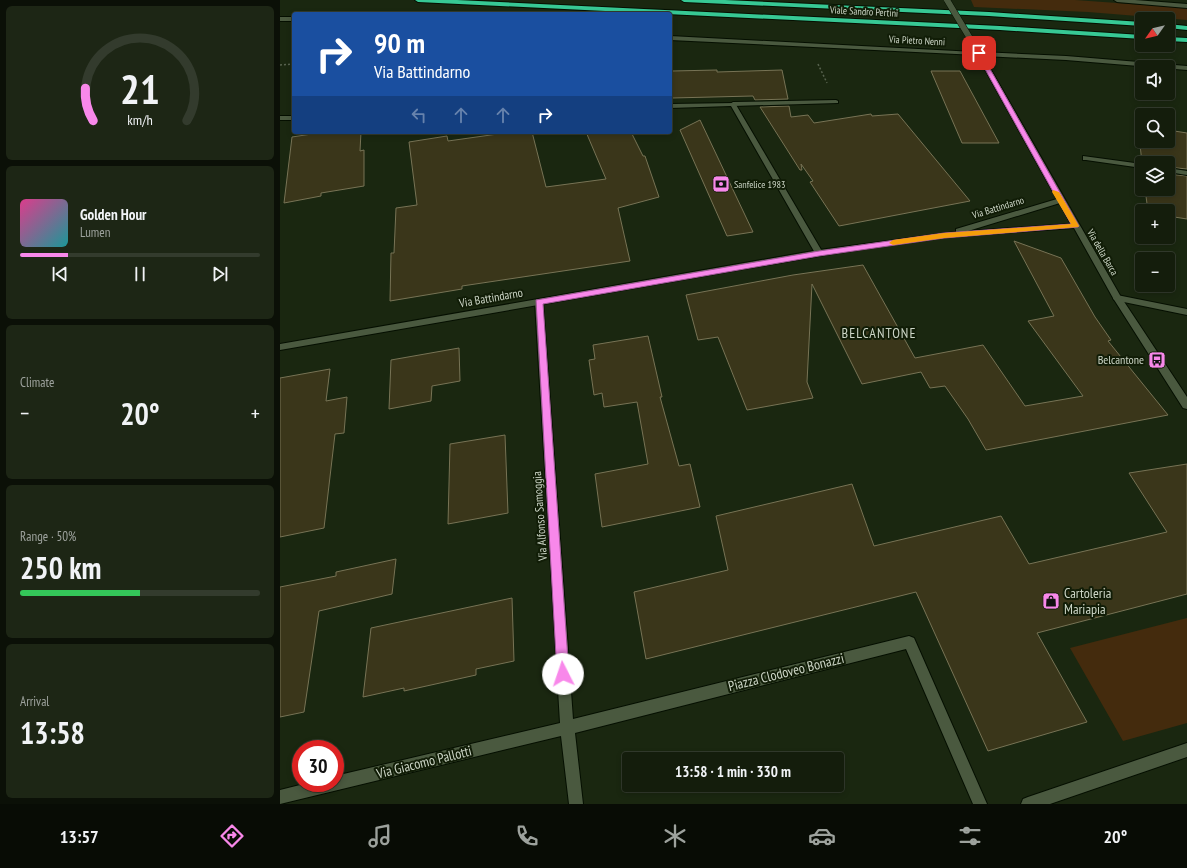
<!DOCTYPE html>
<meta charset="utf-8">
<style>
:root{--surface:#141d0c;--page:#1d2615;--text:#f1f3f6;--muted:#9da29d;--line:#333b2d;--accent:#f888ea}
body{margin:0;font-family:"PT Sans Narrow",sans-serif;background:var(--page);color:var(--text);height:100vh;display:flex;flex-direction:column;font-size:15px;white-space:nowrap}
*{box-sizing:border-box;margin:0}
p{font-size:13px;color:var(--muted)}
.icon{flex:none;width:22px;height:22px;fill:none;stroke:currentColor;stroke-width:2;stroke-linecap:round;stroke-linejoin:round}
.map{position:relative;flex:1;overflow:hidden}
.panel{display:flex;flex-direction:column;gap:6px;padding:6px;background:#0b1007;width:280px}
.panel>*{flex:none}
.guide{position:absolute;left:12px;top:12px;width:380px;height:122px;border-radius:4px;box-shadow:0 2px 6px #0003,0 0 0 1px var(--line);background:#1a4fa0;color:#fff;overflow:hidden}
.needle{width:26px;rotate:236deg}
.controls{position:absolute;left:855px;top:12px;display:grid;gap:8px}
.controls a{display:grid;place-items:center;width:40px;height:40px;border-radius:4px;background:var(--surface);box-shadow:0 2px 6px #0003,0 0 0 1px var(--line);font-size:20px}
.speed{position:absolute;left:12px;top:740px;display:flex;gap:8px;font-size:20px;font-weight:700;text-align:center}
.speed>*{display:grid;place-content:center;width:52px;height:52px;border-radius:50%;background:var(--surface);box-shadow:0 2px 6px #0003,0 0 0 1px var(--line);line-height:1}
.speed .limit{border:6px solid #d22;background:#fff;color:#111}
.pin{position:absolute;display:grid;place-items:center;width:34px;height:34px;color:#fff;margin:-17px;border-radius:8px;box-shadow:0 2px 6px #0006}
.me{position:absolute;width:44px;margin:-22px;rotate:356deg;stroke-linejoin:round;filter:drop-shadow(0 0 3px #0008)}
.turn{display:flex;align-items:center;gap:14px;height:84px;padding:0 16px;font-size:18px}
.turn .icon{width:52px;height:52px;stroke-width:2.5}
.turn b{display:block;font-size:28px;line-height:34px}
.lanes{display:flex;align-items:center;height:38px;padding:0 16px;background:#0003;justify-content:center;gap:20px;direction:ltr}
.lanes .off{opacity:.35}
.big{font-size:30px;font-weight:800;line-height:1.1}
.panel .tile{flex:1;display:flex;flex-direction:column;justify-content:center;gap:6px;min-width:0;padding:0 14px;border-radius:6px;background:var(--page)}
.panel .dial{align-items:center;gap:0}
.dial svg{height:104px;overflow:visible;fill:none;stroke:var(--line);stroke-width:7;stroke-linecap:round;text-anchor:middle}
.dial text{fill:var(--text);stroke:none}
.song{display:flex;align-items:center;gap:12px}
.cover{width:48px;height:48px;border-radius:6px;background:linear-gradient(135deg,hsl(330 70% 55%),hsl(180 70% 35%))}
.played{height:4px;border-radius:2px;background:linear-gradient(90deg,var(--accent) 20%,var(--line) 20%)}
.keys{display:flex;justify-content:space-around;direction:ltr}
.heat{display:flex;justify-content:space-between;align-items:center;font-size:22px;direction:ltr}
.charge{height:6px;border-radius:3px;background:linear-gradient(90deg,#34c759 50%,var(--line) 0)}
.trip{position:absolute;left:342px;top:752px;width:222px;height:40px;border-radius:4px;background:var(--surface);box-shadow:0 2px 6px #0003,0 0 0 1px var(--line);font-weight:800;line-height:40px;text-align:center}
.tab-bar{display:flex;height:64px;justify-content:space-around;align-items:center;background:#080c05;color:var(--muted)}
.tab-bar .icon{width:28px;height:28px}
.tab-bar .on{color:var(--accent)}
.tab-bar b{font-size:18px;color:var(--text)}
main{display:flex;flex:1;min-height:0}
.map>svg:first-child{display:block}
.green{fill:#442b0d}
.building{fill:#3a361a;stroke:#777355}
.lines{fill:none;stroke-linecap:round;stroke-linejoin:round}
.lane-casing{stroke:#050f00;stroke-width:2}
.street-casing{stroke:#050f00;stroke-width:2}
.secondary-casing{stroke:#050f00;stroke-width:2}
.highway-casing{stroke:#050f00;stroke-width:2}
.path{stroke:#57624e;stroke-width:1.5;stroke-dasharray:2 2;stroke-linecap:butt}
.lane{fill:#4a593f;fill-rule:evenodd}
.street{fill:#4a593f;fill-rule:evenodd}
.secondary{fill:#4a593f;fill-rule:evenodd}
.highway{fill:#37c894;fill-rule:evenodd}
.secondary-bridge-casing{stroke:#050f00;stroke-width:7;stroke-linecap:butt}
.secondary-bridge{stroke:#4a593f;stroke-width:6}
.route{fill:#f888ea;stroke:#a15898}
.slow{fill:#f59e0b}
.labels{text-anchor:middle;stroke-width:4;stroke-linejoin:round;paint-order:stroke}
.far-street-label{font-size:10px;fill:#ccd5c6;stroke:#111d07}
.far-poi-label{font-size:10px;fill:#ccd5c6;stroke:#111d07;text-anchor:start}
.street-label{font-size:12px;fill:#ccd5c6;stroke:#111d07}
.poi-label{font-size:12px;fill:#ccd5c6;stroke:#111d07;text-anchor:end}
.quarter-label{font-size:14px;letter-spacing:1px;fill:#ccd5c6;stroke:#111d07}
.near-poi-label{font-size:14px;fill:#ccd5c6;stroke:#111d07;text-anchor:start}
.near-street-label{font-size:14px;fill:#ccd5c6;stroke:#111d07}
</style>
<main>
<section class="panel">
<div class="tile dial"><svg viewBox="0 0 100 80">
<path d="M14 69A42 42 0 1 1 86 69"/>
<path d="M14 69A42 42 0 0 1 8 44" stroke="#f888ea"/>
<text x="50" y="56" font-size="32" font-weight="700">21</text>
<text x="50" y="72" font-size="11">km/h</text>
</svg></div>
<div class="tile">
<div class="song"><i class="cover"></i><div><b>Golden Hour</b><p>Lumen</p></div></div>
<div class="played"></div>
<div class="keys"><svg class="icon" aria-label="previous" viewBox="0 0 24 24"><path d="M18 5L8 12l10 7zM5 5v14"/></svg><svg class="icon" aria-label="pause" viewBox="0 0 24 24"><path d="M8 5v14M16 5v14"/></svg><svg class="icon" aria-label="next" viewBox="0 0 24 24"><path d="M6 5l10 7-10 7zM19 5v14"/></svg></div>
</div>
<div class="tile"><p>Climate</p>
<div class="heat"><a>−</a><b class="big">20°</b><a>+</a></div>
</div>
<div class="tile"><p>Range · 50%</p><b class="big">250 km</b><div class="charge"></div></div>
<div class="tile"><p>Arrival</p><b class="big">13:58</b></div>
</section>
<div class="map">
<svg width="907" height="804" viewBox="0 0 907 804">
<rect width="100%" height="100%" fill="#1a2710"/>
<path class="green" d="M691 0H795L907 8V20L808 12 694 7Z
M907 618V723L843 741 790 648Z"/>
<path class="building" d="M437 70V72L502 70 508 99 475 100 473 96 392 98V71Z
M651 71H680L719 143H682Z
M509 106 511 117 528 115 534 123 591 114 592 116 618 114 690 201 559 226 530 182 533 181 521 164 522 170H520L480 107Z
M420 120 473 232 447 236 400 130Z
M858 126 862 127V141H888V130L907 133V169L888 167V163H862Z
M45 132H81L80 151 84 150V186L41 193V196L4 203 12 137Z
M232 132H252L266 187 326 179 306 132H351L363 156H365L379 197 338 208 350 261 182 286V289L110 301 111 253H114L116 208 137 205 129 142 167 136 168 141Z
M888 174 907 176V219L888 216V211H868L865 189H888Z
M734 241 781 258 815 317 831 340 828 341 888 415 706 450 688 419 665 386 650 388 641 372 582 384 532 284 527 382 533 398 467 410 438 337 418 340 406 295 513 275 583 265 635 358 703 345 745 406 803 396 748 321 774 316Z
M368 336 382 397H380L399 466 410 464 420 507 322 527 315 474 368 464 357 402 324 407 322 393 314 395 309 360 315 359 313 345Z
M179 348 180 381 152 386 151 401 109 409 111 360Z
M50 369 46 401 67 397 64 433 55 434 44 528 0 537V378Z
M225 435 228 513 168 524 170 444Z
M907 464V594L757 633 807 722 708 751 636 592 366 659 354 592 448 570 436 516 572 484 594 546 721 516 749 564 887 532 849 473Z
M116 559 112 594 39 611 24 712 0 717V587L56 576V572Z
M232 598 234 661 196 669V675L124 691V688L83 697 91 628Z"/>
<g class="lines">
<g class="lane-casing">
<path id="lane" d="M556 100 558 101V103L453 106 450 104 453 102Z"/>
</g>
<g class="street-casing">
<path id="street" d="M455 103 543 253 542 255 539 256 535 253 451 106 390 108V104Z
M0 116H14V120H0Z
M803 156 862 164V168L806 160H803Z
M888 168 907 171V175L888 172Z
M837 295 907 309V315L834 300 833 298Z
M259 299 263 302 293 719 629 636 634 638 707 804H693L626 649 295 733 303 804H289L281 736 0 804V790L28 783H55V776L280 723 255 302Z
M907 743V757L770 804H741L743 799 748 797Z"/>
</g>
<g class="secondary-casing">
<path id="secondary" d="M834 0H855L907 4V8L837 2Z
M0 17H14V21H0Z
M390 36 695 52 688 40 691 38 693 39 701 52 786 56 907 66V70L786 60 703 56 841 297 907 397V409L903 408 833 298 794 228 663 237 539 256 0 350V344L539 250 676 232V229L777 199 697 55 390 40ZM780 203 791 224 688 231Z"/>
</g>
<g class="highway-casing">
<path id="highway" d="M135 0H177L720 26 862 35V39L720 30 138 2Z
M401 0H445L709 12 862 22V26L709 16 404 2Z
M888 24 907 26V30L888 28Z
M888 37 907 38V42L888 41Z"/>
</g>
<path class="path" d="M538 64 547 83
M0 65 14 64"/>
<use href="#lane" class="lane"/>
<use href="#street" class="street"/>
<use href="#secondary" class="secondary"/>
<use href="#highway" class="highway"/>
<g class="secondary-bridge-casing">
<path id="secondary-bridge" d="M667 0 691 40"/>
</g>
<use href="#secondary-bridge" class="secondary-bridge"/>
</g>
<path class="route" d="M699 51 701 53 799 226 798 227 664 238 539 256 263 304 289 674 287 679 283 680 279 679 277 674 256 300 539 251 664 233 791 224 696 53Z"/>
<path class="slow" d="M773 190 779 192 799 226 798 227 664 238 613 245 609 243 613 240 664 233 791 224 772 192Z"/>
<defs>
<g id="bank-square" transform="scale(0.9)"><rect x="-9" y="-9" width="18" height="18" rx="4" fill="#f888ea" stroke="#111d07"/><path d="M-6-4H6V4H-6ZM0-2.3a2.3 2.3 0 1 0 0 4.6a2.3 2.3 0 1 0 0-4.6Z" fill="#111"/></g>
<g id="bus-square" transform="scale(0.9)"><rect x="-9" y="-9" width="18" height="18" rx="4" fill="#f888ea" stroke="#111d07"/><path d="M-5-6H5V4H4V6H2V4H-2V6H-4V4H-5ZM-3.5-4V0h7V-4ZM-3.5 1.2v1.5H-2V1.2ZM2 1.2v1.5H3.5V1.2Z" fill="#111"/></g>
<g id="shop-square" transform="scale(0.9)"><rect x="-9" y="-9" width="18" height="18" rx="4" fill="#f888ea" stroke="#111d07"/><path d="M-5-2.5h2.3a2.7 3.5 0 0 1 5.4 0H5L5.5 6h-11ZM-1.5-2.5h3a1.5 2.3 0 0 0-3 0Z" fill="#111"/></g>
</defs>
<g fill-rule="evenodd">
<use href="#bank-square" x="441" y="184"/>
<use href="#bus-square" x="877" y="360"/>
<use href="#shop-square" x="771" y="601"/>
</g>
<g class="labels">
<g class="far-street-label">
<text transform="translate(584 11) rotate(3)" y="4">Viale Sandro Pertini</text>
<text transform="translate(637 40) rotate(3)" y="4">Via Pietro Nenni</text>
<text transform="translate(718 207) rotate(-17)" y="4">Via Battindarno</text>
<text transform="translate(823 252) rotate(60)" y="4">Via della Barca</text>
</g>
<g class="far-poi-label">
<text x="454" y="188">Sanfelice 1983</text>
</g>
<g class="street-label">
<text transform="translate(211 298) rotate(-10)" y="4">Via Battindarno</text>
<text transform="translate(260 516) rotate(-94)" y="4">Via Alfonso Samoggia</text>
</g>
<g class="poi-label">
<text x="864" y="364">Belcantone</text>
</g>
<g class="quarter-label">
<text x="599" y="338">BELCANTONE</text>
</g>
<g class="near-poi-label">
<text x="784" y="598">Cartoleria<tspan x="784" dy="16">Mariapia</tspan></text>
</g>
<g class="near-street-label">
<text transform="translate(506 672) rotate(-14)" y="5">Piazza Clodoveo Bonazzi</text>
<text transform="translate(144 762) rotate(-14)" y="5">Via Giacomo Pallotti</text>
</g>
</g>
</svg>
<div class="controls">
<a><svg class="needle" viewBox="-14 -14 28 28"><path d="M0-13l5 13h-10z" fill="#e53935"/><path d="M0 13l5-13h-10z" fill="#9da29d"/></svg></a>
<a><svg class="icon" aria-label="sound" viewBox="0 0 24 24"><path d="M4 9h4l5-4v14l-5-4H4zM17 9q2 3 0 6"/></svg></a>
<a><svg class="icon" aria-label="search" viewBox="0 0 24 24"><circle cx="10" cy="10" r="6"/><path d="M15 15l6 6"/></svg></a>
<a><svg class="icon" aria-label="layers" viewBox="0 0 24 24"><path d="M12 4l9 5-9 5-9-5zM3 14l9 5 9-5"/></svg></a>
<a>+</a>
<a>−</a>
</div>
<div class="speed"><div class="limit">30</div></div>
<div class="pin" style="left:699px;top:53px;background:#d93025"><svg class="icon" aria-label="arrive" viewBox="0 0 24 24"><path d="M6 21V4h12l-3 4 3 4H6"/></svg></div>
<svg class="me" style="left:283px;top:674px" viewBox="-20 -20 40 40"><circle r="19" fill="#fff"/><path d="M0-13L10 11 0 6-10 11z" fill="#f888ea"/></svg>
<div class="trip">13:58 · 1 min · 330 m</div>
<div class="guide">
<div class="turn"><svg class="icon" aria-label="right" viewBox="0 0 24 24"><path d="M7 20v-9h11M14 6l5 5-5 5"/></svg><div><b>90 m</b>Via Battindarno</div></div>
<div class="lanes"><svg class="icon off" aria-label="left" viewBox="0 0 24 24"><path d="M17 20v-9H6M10 6l-5 5 5 5"/></svg><svg class="icon off" aria-label="ahead" viewBox="0 0 24 24"><path d="M12 20V5M6 11l6-6 6 6"/></svg><svg class="icon off" aria-label="ahead" viewBox="0 0 24 24"><path d="M12 20V5M6 11l6-6 6 6"/></svg><svg class="icon" aria-label="right" viewBox="0 0 24 24"><path d="M7 20v-9h11M14 6l5 5-5 5"/></svg></div>
</div>
</div>
</main>
<nav class="tab-bar">
<b>13:57</b>
<svg class="icon on" aria-label="directions" viewBox="0 0 24 24"><path d="M12 3l9 9-9 9-9-9zM9 14v-3h6M13 9l2 2-2 2"/></svg>
<svg class="icon" aria-label="music" viewBox="0 0 24 24"><path d="M9 18V5l10-2v13"/><circle cx="6" cy="18" r="3"/><circle cx="16" cy="16" r="3"/></svg>
<svg class="icon" aria-label="phone" viewBox="0 0 24 24"><path d="M5 4h4l2 5-3 2q2 4 5 5l2-3 5 2v4C11 20 4 13 5 4z"/></svg>
<svg class="icon" aria-label="climate" viewBox="0 0 24 24"><path d="M12 3v18M4 7l16 10M4 17L20 7"/></svg>
<svg class="icon" aria-label="car" viewBox="0 0 24 24"><path d="M5 17H2v-5l4-1 3-4h7l3 4 3 1v5h-3M9 17h6M6 11h13"/><circle cx="7" cy="17" r="2"/><circle cx="17" cy="17" r="2"/></svg>
<svg class="icon" aria-label="filters" viewBox="0 0 24 24"><path d="M4 7h16M4 17h16"/><circle cx="9" cy="7" r="2"/><circle cx="15" cy="17" r="2"/></svg>
<b>20°</b>
</nav>
